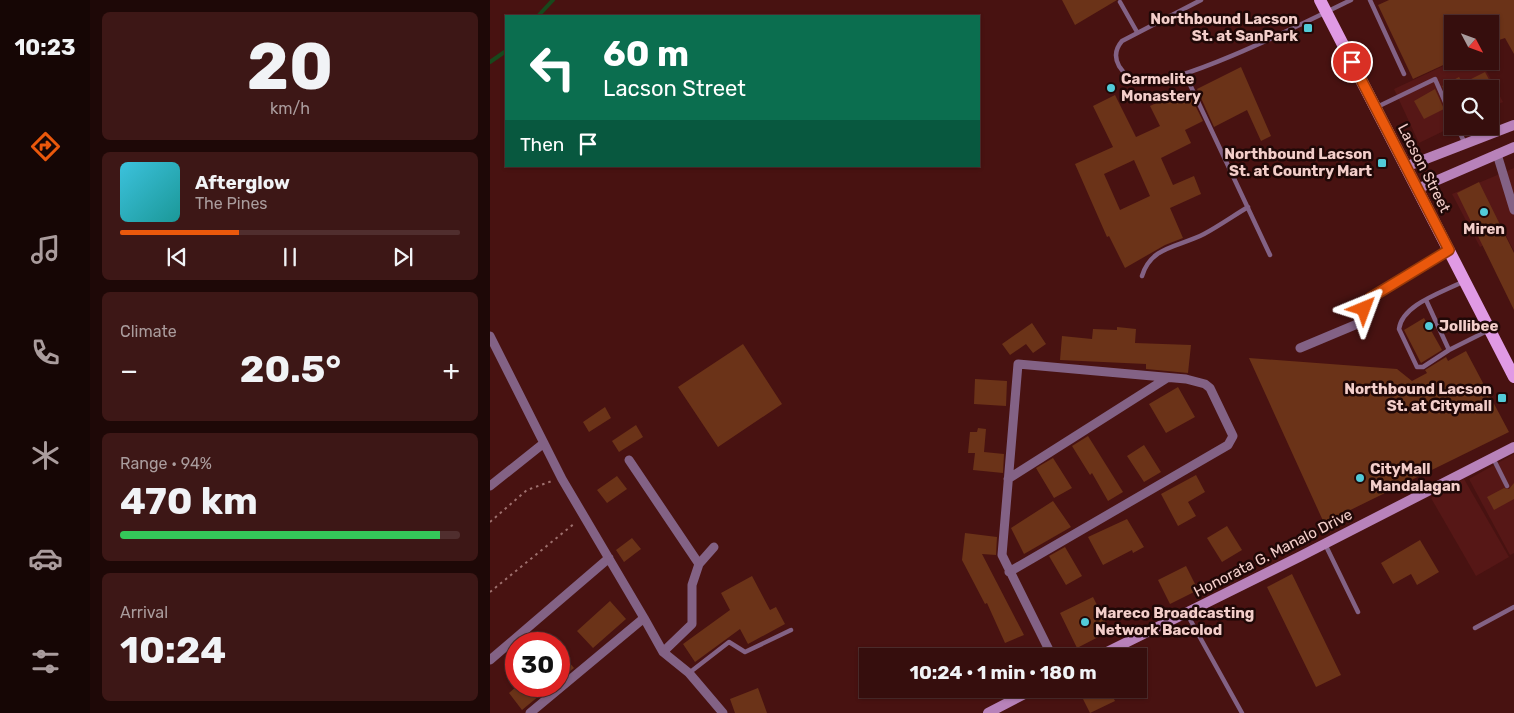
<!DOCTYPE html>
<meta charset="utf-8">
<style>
:root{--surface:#360e0d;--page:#3d1716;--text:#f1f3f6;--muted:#aa9c9d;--line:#502e2e;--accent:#ea580c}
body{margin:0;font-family:Rubik,sans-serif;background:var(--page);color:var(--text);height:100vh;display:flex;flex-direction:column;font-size:19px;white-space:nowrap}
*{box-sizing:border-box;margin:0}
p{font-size:16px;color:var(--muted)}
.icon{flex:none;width:28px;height:28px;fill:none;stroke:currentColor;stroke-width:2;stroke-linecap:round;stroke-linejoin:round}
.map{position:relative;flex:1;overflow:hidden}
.side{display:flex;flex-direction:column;gap:12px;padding:12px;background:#1e0807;width:400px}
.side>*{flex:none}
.hud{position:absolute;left:15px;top:15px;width:475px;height:152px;border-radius:0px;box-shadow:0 1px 4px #0004,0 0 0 1px var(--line);background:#0b6e4f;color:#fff;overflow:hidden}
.needle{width:32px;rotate:131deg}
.buttons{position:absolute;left:954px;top:15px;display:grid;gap:10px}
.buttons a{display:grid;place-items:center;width:55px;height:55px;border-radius:0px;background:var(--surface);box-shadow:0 1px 4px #0004,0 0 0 1px var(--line);font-size:25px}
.speed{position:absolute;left:15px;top:632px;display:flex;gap:10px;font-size:25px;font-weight:700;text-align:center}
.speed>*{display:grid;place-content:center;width:65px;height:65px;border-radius:50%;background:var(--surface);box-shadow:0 1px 4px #0004,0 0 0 1px var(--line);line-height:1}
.speed .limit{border:8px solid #d22;background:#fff;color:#111}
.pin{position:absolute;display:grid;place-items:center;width:42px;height:42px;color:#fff;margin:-21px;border:2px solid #fff;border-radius:50%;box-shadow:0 1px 5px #0007}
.me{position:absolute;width:55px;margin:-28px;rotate:44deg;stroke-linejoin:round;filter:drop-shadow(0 0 4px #0008)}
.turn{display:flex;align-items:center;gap:18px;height:105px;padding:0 15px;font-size:22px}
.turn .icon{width:65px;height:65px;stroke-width:2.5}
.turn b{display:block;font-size:35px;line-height:42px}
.then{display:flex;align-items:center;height:48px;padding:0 15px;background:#0003;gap:10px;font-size:19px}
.big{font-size:38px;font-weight:700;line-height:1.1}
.side .widget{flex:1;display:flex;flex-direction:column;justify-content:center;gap:8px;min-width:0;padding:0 18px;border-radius:8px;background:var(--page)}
.side .dial{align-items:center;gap:0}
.dial b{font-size:65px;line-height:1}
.song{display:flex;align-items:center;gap:15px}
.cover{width:60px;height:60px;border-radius:8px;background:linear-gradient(135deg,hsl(190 70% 55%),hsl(180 70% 35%))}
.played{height:5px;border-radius:2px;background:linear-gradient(90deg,var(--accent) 35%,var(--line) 35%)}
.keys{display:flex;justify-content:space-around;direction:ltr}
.heat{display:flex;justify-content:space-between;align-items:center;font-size:28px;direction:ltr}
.charge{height:8px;border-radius:4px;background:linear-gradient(90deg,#34c759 94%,var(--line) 0)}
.trip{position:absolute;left:369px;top:648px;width:288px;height:50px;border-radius:0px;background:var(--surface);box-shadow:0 1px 4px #0004,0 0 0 1px var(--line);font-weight:700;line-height:50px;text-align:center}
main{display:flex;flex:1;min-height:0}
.dock{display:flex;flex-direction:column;width:90px;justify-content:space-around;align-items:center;background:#160605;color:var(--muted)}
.dock .icon{width:35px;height:35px}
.dock .active{color:var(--accent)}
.dock b{font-size:22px;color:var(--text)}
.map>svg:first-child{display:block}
.built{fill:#561716}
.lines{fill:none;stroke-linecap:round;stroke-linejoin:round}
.stream{stroke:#18481c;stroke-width:4}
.building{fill:#6b3318;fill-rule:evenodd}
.path{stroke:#9e706e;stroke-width:2;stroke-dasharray:2.5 4;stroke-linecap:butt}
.lane{stroke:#836285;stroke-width:4.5}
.street{stroke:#836285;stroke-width:9}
.secondary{stroke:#b882ba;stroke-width:10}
.primary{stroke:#e09ae4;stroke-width:12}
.route-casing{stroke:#983908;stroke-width:12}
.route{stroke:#ea580c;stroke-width:9}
.poi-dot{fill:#52cbd8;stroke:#200807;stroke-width:2}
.labels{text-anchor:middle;stroke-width:5;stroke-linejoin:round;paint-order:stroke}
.poi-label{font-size:15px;font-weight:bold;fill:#f3ceca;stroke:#200807;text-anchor:start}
.street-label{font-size:15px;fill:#f3ceca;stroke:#200807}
</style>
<main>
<nav class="dock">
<b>10:23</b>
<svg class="icon active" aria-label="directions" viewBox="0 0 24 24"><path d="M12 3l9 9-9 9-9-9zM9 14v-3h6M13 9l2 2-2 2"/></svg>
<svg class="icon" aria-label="music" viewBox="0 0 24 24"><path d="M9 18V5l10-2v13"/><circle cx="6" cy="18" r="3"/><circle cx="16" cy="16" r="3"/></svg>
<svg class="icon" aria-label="phone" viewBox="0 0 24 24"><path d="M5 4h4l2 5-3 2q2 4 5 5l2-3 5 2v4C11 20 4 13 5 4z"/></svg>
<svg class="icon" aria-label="climate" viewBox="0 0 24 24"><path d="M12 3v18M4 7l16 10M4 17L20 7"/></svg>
<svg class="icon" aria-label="car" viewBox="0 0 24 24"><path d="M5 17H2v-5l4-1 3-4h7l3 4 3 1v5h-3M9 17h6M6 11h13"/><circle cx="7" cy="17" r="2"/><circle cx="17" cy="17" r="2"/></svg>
<svg class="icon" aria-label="filters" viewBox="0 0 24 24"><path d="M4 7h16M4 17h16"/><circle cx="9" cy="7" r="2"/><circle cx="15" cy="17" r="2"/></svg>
</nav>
<section class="side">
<div class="widget dial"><b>20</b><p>km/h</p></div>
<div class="widget">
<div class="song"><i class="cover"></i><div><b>Afterglow</b><p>The Pines</p></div></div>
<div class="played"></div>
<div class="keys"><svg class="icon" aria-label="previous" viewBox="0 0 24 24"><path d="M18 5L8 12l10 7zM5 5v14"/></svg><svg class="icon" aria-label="pause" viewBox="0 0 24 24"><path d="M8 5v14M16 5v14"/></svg><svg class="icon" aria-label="next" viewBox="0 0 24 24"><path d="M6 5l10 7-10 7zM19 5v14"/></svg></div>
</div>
<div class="widget"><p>Climate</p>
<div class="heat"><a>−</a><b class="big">20.5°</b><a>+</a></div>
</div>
<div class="widget"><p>Range · 94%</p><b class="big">470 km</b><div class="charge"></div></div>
<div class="widget"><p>Arrival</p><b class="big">10:24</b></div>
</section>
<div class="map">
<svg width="1024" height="713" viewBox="0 0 1024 713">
<rect width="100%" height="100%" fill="#481211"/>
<path class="built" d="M964 61H991L1013 102 1000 108V89H962L964 126 929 143 904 89Z
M1024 168V251L1015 234 990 247 962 194Z
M1024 454V553L1020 555 979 479Z
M974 479 1019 557 986 576 941 498Z"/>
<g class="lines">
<path class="stream" d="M48 16 63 0
M0 62 16 51"/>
</g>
<path class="building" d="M572 0H627L585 25Z
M899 0H1024V54L1015 38 1000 43V24H962V61L923 79 888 5Z
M751 67 781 136 771 141 757 110 724 127 707 89Z
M995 72 1004 89H962L961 105 952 86 969 77 973 83Z
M945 89 954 109 934 119 924 101Z
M691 91 693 96 699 93 713 121 695 130 701 143 671 158 683 185 704 176 711 194 680 208 693 238 675 245 635 268 619 236 617 237 585 164 623 147 603 106 625 95 646 137 670 126 660 106ZM644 160 660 196 630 210 614 174Z
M989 182 1024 253V310L967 193Z
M934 318 952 350 931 363 914 330Z
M542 323 556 344 543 353 536 344 520 355 512 344Z
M627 327 646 329 645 343 701 345 698 373 656 369V364L570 360 572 336 602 339 603 329 627 330Z
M253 344 292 404 228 447 188 387Z
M976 351 1019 432 834 523 759 358 907 369 922 381 937 373 935 370 956 357 958 361Z
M485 379 517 381 516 406 484 404Z
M688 387 705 417 676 433 659 404Z
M115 407 121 418 99 432 93 422Z
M146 425 153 437 129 452 122 441Z
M488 428 496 429 494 452 514 454 513 473 483 470 485 453H478L480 432H487Z
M598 436 633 492 618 501 602 473 600 475 582 446Z
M654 445 671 472 654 482 637 456Z
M563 458 582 488 564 498 546 468Z
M706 475 715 492 698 502 706 516 688 526 671 494Z
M127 476 137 489 117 503 107 490Z
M1024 483V499L1004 510 997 497 1014 488 1019 489Z
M563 501 581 527 534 554 521 528Z
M637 519 654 547 643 553 642 550 613 565 598 537Z
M737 526 752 550 732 562 717 538Z
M475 533 507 537 506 555 492 554 534 635 515 643 497 603 495 604 472 560Z
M142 538 151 549 134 562 126 550Z
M930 540 949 572 927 585 921 574 903 584 891 563Z
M575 547 592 576 576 585 559 556Z
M696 566 708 590 680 604 668 580Z
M802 574 851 675 826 687 777 587Z
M262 576 280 610 286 607 295 624 258 644 250 629 205 662 193 644 240 610 231 593Z
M603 597 620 631 587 648 570 613Z
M120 601 136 619 103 648 87 631Z
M69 650 84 668 69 680Z
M27 686H61L32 710 19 693Z
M268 688 277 713H245L240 699Z
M598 689H619L625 701 600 713 590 693Z"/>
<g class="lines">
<path class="path" d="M0 522 37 490 62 481
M0 592 85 523"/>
<path class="lane" d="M711 0 632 41C626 48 624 57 629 66 634 73 639 81 648 82 685 89 822 19 861 0
M880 0 914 74
M630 2 647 32
M695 74 780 255
M887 107 945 79 962 118
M967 126 975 144
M652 276C661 246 689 247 714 234 729 226 743 216 758 207
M974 281C954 292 912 304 909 329L927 367H933L959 350 999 330
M936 300 959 350
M1003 458 1017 486
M835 544 868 612
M697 614 752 713
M985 628 1024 607
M199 673 239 642 255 652 301 630"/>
<path class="street" d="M1007 154 1024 210
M0 336 72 479 154 618 40 713
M810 348 872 322 876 304 880 298 959 249
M139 460 209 564
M518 479 677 378
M0 486 54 443
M519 572 738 445 743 436 720 388 715 384 696 379 528 364 512 555 562 656
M154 618 173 652 199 673 233 713
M173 652 202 624V585L209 564 224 547
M0 660 119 558"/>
<path class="secondary" d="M915 167 1024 125
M927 189 1024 147
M609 656 809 557 1024 447
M498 713 544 689"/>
<path class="primary" d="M830 0 1024 377"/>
</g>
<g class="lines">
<g class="route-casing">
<path id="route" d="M862 62 959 250 880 298 874 309"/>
</g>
<use href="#route" class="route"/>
</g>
<g class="poi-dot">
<rect x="813" y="23" width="10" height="10" rx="2.5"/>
<circle cx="621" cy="88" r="5"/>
<rect x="887" y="158" width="10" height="10" rx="2.5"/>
<circle cx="994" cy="212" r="5"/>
<circle cx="939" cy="326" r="5"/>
<rect x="1007" y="393" width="10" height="10" rx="2.5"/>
<circle cx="870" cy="478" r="5"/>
<circle cx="595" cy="622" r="5"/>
</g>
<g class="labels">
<g class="poi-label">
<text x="808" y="24" text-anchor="end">Northbound Lacson<tspan x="808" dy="17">St. at SanPark</tspan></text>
<text x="631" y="84">Carmelite<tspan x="631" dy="17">Monastery</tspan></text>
<text x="882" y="159" text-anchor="end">Northbound Lacson<tspan x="882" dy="17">St. at Country Mart</tspan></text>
<text x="994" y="234" text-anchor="middle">Miren</text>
<text x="949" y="331">Jollibee</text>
<text x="1002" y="394" text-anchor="end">Northbound Lacson<tspan x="1002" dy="17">St. at Citymall</tspan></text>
<text x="880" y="474">CityMall<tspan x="880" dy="17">Mandalagan</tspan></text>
<text x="605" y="618">Mareco Broadcasting<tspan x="605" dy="17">Network Bacolod</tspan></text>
</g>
<g class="street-label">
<text transform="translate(934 168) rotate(63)" y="5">Lacson Street</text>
<text transform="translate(783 553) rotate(-27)" y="5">Honorata G. Manalo Drive</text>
</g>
</g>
</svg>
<div class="buttons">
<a><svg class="needle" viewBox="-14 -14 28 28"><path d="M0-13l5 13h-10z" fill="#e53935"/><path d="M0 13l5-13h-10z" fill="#aa9c9d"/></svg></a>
<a><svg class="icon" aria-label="search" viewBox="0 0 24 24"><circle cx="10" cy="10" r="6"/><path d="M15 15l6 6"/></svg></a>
</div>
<div class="speed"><div class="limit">30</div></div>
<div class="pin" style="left:862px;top:62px;background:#d93025"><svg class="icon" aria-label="arrive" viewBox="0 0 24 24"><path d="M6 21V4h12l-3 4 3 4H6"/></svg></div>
<svg class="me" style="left:874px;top:309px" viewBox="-20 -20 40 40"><path d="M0-17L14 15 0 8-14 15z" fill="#ea580c" stroke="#fff" stroke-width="4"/></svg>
<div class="trip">10:24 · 1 min · 180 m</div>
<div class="hud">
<div class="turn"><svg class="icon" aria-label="left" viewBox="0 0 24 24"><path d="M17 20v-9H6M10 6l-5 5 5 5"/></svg><div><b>60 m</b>Lacson Street</div></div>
<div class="then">Then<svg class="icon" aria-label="arrive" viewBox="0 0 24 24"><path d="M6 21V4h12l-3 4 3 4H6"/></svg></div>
</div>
</div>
</main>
